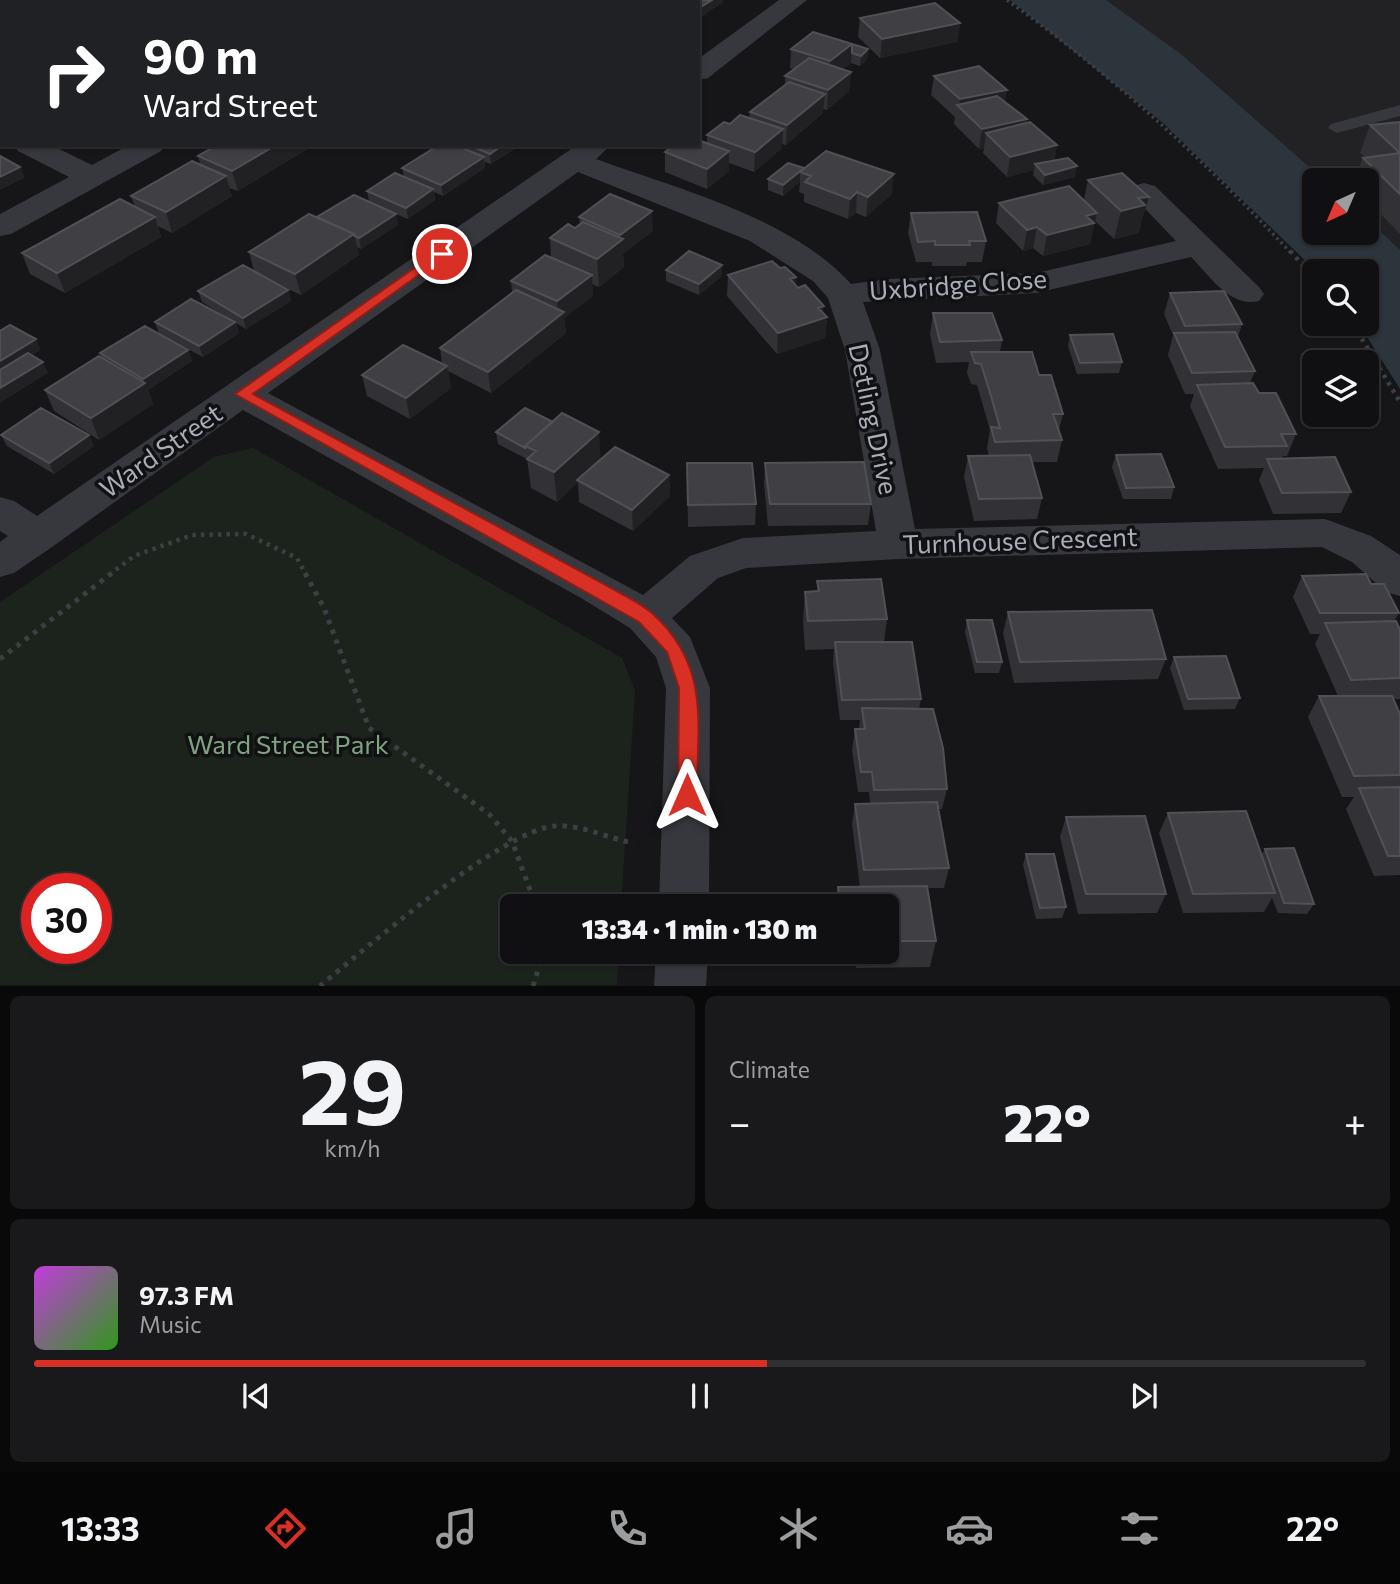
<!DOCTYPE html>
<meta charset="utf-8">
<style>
:root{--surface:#101012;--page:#19191b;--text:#f1f3f6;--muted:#9c9d9f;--line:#303032;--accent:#d93025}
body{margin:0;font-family:Commissioner,sans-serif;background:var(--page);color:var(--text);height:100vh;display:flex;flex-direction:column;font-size:26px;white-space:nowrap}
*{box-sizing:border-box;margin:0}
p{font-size:23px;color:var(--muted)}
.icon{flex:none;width:38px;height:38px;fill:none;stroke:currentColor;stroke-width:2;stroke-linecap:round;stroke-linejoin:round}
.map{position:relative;height:986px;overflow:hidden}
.details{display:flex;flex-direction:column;gap:10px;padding:10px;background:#09090a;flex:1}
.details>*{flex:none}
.banner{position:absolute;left:0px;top:0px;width:700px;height:147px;box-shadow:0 2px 5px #0004,0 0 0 2px var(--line);background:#202124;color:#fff;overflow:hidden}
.needle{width:46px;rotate:224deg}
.tools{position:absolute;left:1302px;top:168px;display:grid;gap:14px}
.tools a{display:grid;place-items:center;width:77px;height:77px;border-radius:10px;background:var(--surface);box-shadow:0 2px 5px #0004,0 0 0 2px var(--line);font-size:35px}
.speed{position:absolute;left:21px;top:873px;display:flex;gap:14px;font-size:35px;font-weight:700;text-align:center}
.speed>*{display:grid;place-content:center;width:91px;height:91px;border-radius:50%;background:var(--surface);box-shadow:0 2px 5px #0004,0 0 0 2px var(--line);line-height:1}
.speed .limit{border:10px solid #d22;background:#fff;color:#111}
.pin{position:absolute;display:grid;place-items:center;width:60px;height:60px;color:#fff;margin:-30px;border:4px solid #fff;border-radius:50%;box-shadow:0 2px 7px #0007}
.me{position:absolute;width:77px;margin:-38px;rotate:0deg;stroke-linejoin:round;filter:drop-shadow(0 0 5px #0008)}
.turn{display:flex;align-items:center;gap:24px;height:147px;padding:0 28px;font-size:32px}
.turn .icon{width:91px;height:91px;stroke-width:2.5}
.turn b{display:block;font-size:49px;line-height:60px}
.big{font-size:52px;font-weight:800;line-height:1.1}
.details .card{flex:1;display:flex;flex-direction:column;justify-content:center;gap:10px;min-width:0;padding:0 24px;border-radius:10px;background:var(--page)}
.details .dial{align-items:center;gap:0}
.dial b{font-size:91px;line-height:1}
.song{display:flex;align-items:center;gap:21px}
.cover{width:84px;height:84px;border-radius:10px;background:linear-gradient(135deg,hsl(290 70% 55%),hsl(110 70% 35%))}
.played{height:7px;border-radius:4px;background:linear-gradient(90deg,var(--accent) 55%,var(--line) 55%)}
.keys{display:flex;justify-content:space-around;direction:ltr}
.heat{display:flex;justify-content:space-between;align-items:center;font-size:38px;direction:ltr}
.details .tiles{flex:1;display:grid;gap:10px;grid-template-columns:1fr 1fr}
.card:last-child{grid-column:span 2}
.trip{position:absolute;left:500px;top:894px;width:399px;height:70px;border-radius:10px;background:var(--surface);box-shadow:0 2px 5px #0004,0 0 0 2px var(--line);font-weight:800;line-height:70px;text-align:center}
.dock{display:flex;height:112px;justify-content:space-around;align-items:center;background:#060607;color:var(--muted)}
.dock .icon{width:49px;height:49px}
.dock .on{color:var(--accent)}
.dock b{font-size:32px;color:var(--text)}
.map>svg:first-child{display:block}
.built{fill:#222225}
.green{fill:#1c231d;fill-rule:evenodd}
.water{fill:#2c353c}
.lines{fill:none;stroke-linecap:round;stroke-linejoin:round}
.path-far2{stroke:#3d3f44;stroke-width:3.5;stroke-dasharray:2.5 3.5;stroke-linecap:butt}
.path-far1{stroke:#3d3f44;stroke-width:4.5;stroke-dasharray:3.5 5;stroke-linecap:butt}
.path{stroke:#3d3f44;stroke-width:5;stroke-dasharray:4.5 6;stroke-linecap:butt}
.service{fill:#37383d;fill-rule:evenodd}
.minor{fill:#37383d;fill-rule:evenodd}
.wall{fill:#323236}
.shaded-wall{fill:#212124}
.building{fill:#3f3f44;stroke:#4f5156;stroke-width:2}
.route{fill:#d93025;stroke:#8d1f18;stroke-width:2}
.labels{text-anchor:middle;stroke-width:7;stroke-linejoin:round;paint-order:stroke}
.street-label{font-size:26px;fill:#a8adb8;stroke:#111113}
.park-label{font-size:26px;fill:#7fa381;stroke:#111113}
</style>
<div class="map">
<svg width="1400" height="986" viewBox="0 0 1400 986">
<rect width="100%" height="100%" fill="#161618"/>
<path class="built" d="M1083 0H1400V295L1367 233V180H1314Z"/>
<path class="green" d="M253 448 622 658 635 691 621 906H513V952H619L617 985H0V602L214 457ZM37 889H96V948H37Z"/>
<path class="water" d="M1010 0H1106L1182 55 1324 180H1314V233H1367V219L1400 250V389L1359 324H1367V271H1316L1162 122Z"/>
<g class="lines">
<path class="path-far2" d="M1007 0C1111 74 1204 160 1291 253"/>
<path class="path-far1" d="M1290 251 1314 277
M1353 324 1400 402
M109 575 134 556 192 535 246 534 297 558 306 575"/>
<path class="path" d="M305 573 324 608 369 728 489 814 512 841 536 906
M0 659 112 573
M320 986C365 949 502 830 555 826 581 824 609 839 634 843
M533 986 544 952"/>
<path class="service" d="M1400 105V116L1337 133 1328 128 1331 124Z"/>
<path class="minor" d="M27 0H52L27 2Z
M399 0H424L425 2H400Z
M779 0H807L708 78 698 80V59Z
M0 128H2V146H0Z
M14 145H51L92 165 129 145H165L161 151 11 234 0 236V214L69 177 18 151Z
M577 145H611L596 159C678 189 792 218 851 284L888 279 1036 273 1176 241 1129 192 1133 186 1144 183 1155 186 1259 287 1264 294 1259 301C1230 308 1210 276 1191 257L1036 293 863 302 880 350 915 529 1325 519 1371 536 1400 555V596L1386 592 1352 562 1322 547 898 559 746 568 718 578 672 618 690 637 710 688 709 906H659L666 688 656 657 630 628 581 598 243 410 52 547 14 573 0 577V542L8 536 0 531V497L14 501 37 516ZM578 172 750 241 813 281 828 298 845 350 876 531 743 538 690 556 643 595 268 393Z
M656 952H708L706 986H654Z"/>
</g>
<path class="wall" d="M113 0H166L162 2H114Z
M268 0H372L373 2H272Z
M491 0H572V2H494Z
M659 0H723V2L699 18 698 22V2H656Z
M860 18 960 23 957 42 880 58 858 37Z
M791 49H868L867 59 860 66 851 63 843 69 851 72 849 91 827 110 823 109V113L786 145 782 144V148L754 172 729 163V171L707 189 665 172V152L707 144V135L730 124 749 118 750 112 785 85V76L794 69 790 68Z
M2 56V96L0 95V58Z
M934 76 1005 102 1027 119 1026 123 1057 145 1054 161 1075 177 1043 185 1033 175 1034 170 1007 177 983 153 984 148 979 149 954 124 955 117 931 95Z
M1400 122V234L1367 200V180H1354L1363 158 1365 157 1360 153 1370 125Z
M217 145H314L238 191 229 188 232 196 172 233 158 226 161 237 65 293 30 274 22 253 135 207 131 196 200 164 198 156Z
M439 145H516V148L491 164 485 162V168L443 196 434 192 435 200 408 219 393 213 398 225 361 249 357 247 359 255 301 295 273 282 288 290 291 301 246 329 236 323 239 333 203 357 159 334 188 350 192 361 148 390 153 404 99 440 54 411 45 390 101 357 100 353 159 334 155 322 228 318 202 302 198 291 254 271 249 252 317 217 369 201 367 191 404 177 402 168Z
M804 168 892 194 866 217 856 213 848 219 804 202V194L799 192 800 182 783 196 768 190V179Z
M1088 180 1141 225 1138 233 1114 239 1095 221 1090 244 1043 256 1033 248 1023 251 996 223 999 203 1084 200Z
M911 213 986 241 982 262H967L966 266H932V262H916L908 233Z
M579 217 653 231 623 254 624 267 599 287 592 284 593 296 564 318 566 333 491 393 448 371 451 388 410 419 367 396 362 375 442 364 440 348 512 292 511 281 551 258 550 238 575 228 580 225Z
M722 265V276L699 295 666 281V270Z
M780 268 796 277 795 285 827 317 825 338 777 354 727 296 728 275Z
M1170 293 1242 324 1238 337 1255 371 1250 383 1296 434 1287 456H1283L1282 458 1351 492 1341 513 1273 514 1259 480 1264 468 1218 469 1190 406 1194 394H1185L1168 355 1173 335 1164 314Z
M933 313 1002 340 1000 352 1039 375 1063 414 1059 430 1062 440 1057 462H1032L1042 498 1037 519 974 521 964 477 968 456H989L987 448 990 430 977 385 971 384 967 373 969 362 936 363 930 334Z
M1070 335 1122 362 1119 373 1077 374 1068 346Z
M496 432 601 459 669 475 670 496 633 531 579 502 578 482 557 502 531 488 527 459 498 444Z
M1 435H89L94 446 54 474 7 446Z
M1116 455 1174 487 1171 499H1123L1112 467Z
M687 463 756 504 755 525 688 527Z
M765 463 871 504 868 525 768 526 764 484Z
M1302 576 1371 584 1399 613 1394 621 1400 630V699H1393L1400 714V875L1374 876 1346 809 1354 797H1342L1308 717 1319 696H1338L1315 644 1320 634H1310L1293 597Z
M817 581 887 619 884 642 921 699 919 709 947 789 942 809H938L949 868 944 888H928L936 941 930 967 856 968 853 952H887V906H835L838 887H860L852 824 855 804H870L869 792H858L852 750 855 729H859L860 720H840L833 663 834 649 805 650 803 621 805 592 817 591Z
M1008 612 1166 659 1158 679 1014 683 1003 633Z
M967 620 1002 662 999 673H975L965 632Z
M1174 657 1240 698 1235 709 1184 710 1170 668Z
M1168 813 1262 854 1265 849 1314 904 1307 914 1278 913 1272 898 1264 912 1183 913 1159 833Z
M1066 817 1166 894 1157 913 1078 914 1060 837Z
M1026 854 1066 907 1062 918 1036 919 1023 865Z"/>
<path class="shaded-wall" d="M143 0H166L162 2H140Z
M299 0H340L336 2H299Z
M563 0H572V2H558Z
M712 0H723V2L699 18V8Z
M960 23 957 42 880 58 882 39Z
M852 44 851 63 828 80 830 61Z
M868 49 867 59 860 66 861 56Z
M851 72 849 91 827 110 828 90Z
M1007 90 1004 109 959 107 960 99Z
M825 94 823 113 786 145 787 125Z
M1027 119 1023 139 986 133 984 148 979 149 982 129Z
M783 129 782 148 754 172 755 152Z
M276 145H314L238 191 232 171Z
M503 145H516V148L491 164 490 154Z
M1057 145 1053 165 1035 164 1034 170 1007 177 1010 157Z
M729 151V171L707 189V169Z
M484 157 485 168 443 196 441 185Z
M1077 166 1075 177 1043 185 1045 175Z
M20 167 25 178 0 190V177Z
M804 168 800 172V182L783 196V185Z
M894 174 892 194 866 217 868 197Z
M226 176 232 196 172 233 166 212Z
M433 189 435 200 408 219 406 208Z
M857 192 856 213 848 219 850 199Z
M1149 197 1138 233 1114 239 1121 211 1138 198Z
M652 211 653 231 623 254 624 267 599 287 597 259 621 241 620 235Z
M1097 213 1090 244 1043 256 1047 235 1086 216Z
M396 214 398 225 361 249 359 238Z
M155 217 161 237 65 293 57 273Z
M1037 227 1033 248 1023 251 1027 230Z
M354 234 359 255 301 295 295 274Z
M722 265V276L699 295V284Z
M592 275 593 296 564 318 566 333 491 393 488 372 558 316 557 301Z
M796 277 794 298 790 279Z
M288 290 291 301 246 329 243 318Z
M824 306 823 319 827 317 825 338 777 354 778 333 818 308Z
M235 322 239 333 203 357 199 346Z
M36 339 41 350 0 376V361Z
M188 350 192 361 148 390 153 404 99 440 91 418 144 383 143 379Z
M43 362 48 373 0 403V388Z
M447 366 451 388 410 419 406 398Z
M599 432 601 461 577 480 578 482 557 502 554 472Z
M89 435 94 446 54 474 49 463Z
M669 475 670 496 633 531 632 510Z"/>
<path class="building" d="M129 0H143L140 2H134Z
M329 0H372L368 2H325Z
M522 0H563L558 2H525Z
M673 0H712L699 8 698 2H679Z
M935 3 960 23 882 39 860 18Z
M813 32 852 44 830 61 791 49Z
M852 44 868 49 861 56 852 53Z
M2 56V86H0V58Z
M809 58 851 72 828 90 785 76Z
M979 66 1007 90 960 99 934 76Z
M789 82 825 94 787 125 750 112Z
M997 96 1027 119 982 129 957 105Z
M740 115 783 129 755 152 707 135 724 122 730 124Z
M1030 122 1057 145 1010 157 986 133Z
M1400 122V194L1363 158 1400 153 1370 125Z
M698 140 729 151 707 169 665 152 674 145H698Z
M217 145H276L232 171 198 156Z
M439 145H455L484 157 441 185 402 168Z
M469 145H503L490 154Z
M826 151 894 174 868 197 857 192 850 199 805 182 811 176 800 172Z
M0 156 20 167 0 177Z
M1068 158 1077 166 1045 175 1035 164Z
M192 161 226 176 166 212 131 196Z
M788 163 804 168 783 185 768 179Z
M395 173 433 189 406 208 367 191Z
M1122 173 1149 197 1138 198 1145 205 1121 211 1088 180Z
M1069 186 1097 213 1086 216 1094 223 1047 235 1037 227 1027 230 999 203Z
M610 194 652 211 620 235 579 217Z
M354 195 396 214 359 238 353 235 354 234 317 217Z
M120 199 155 217 57 273 22 253Z
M977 212 986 241H969L970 245H935V241L918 242 911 213Z
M309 214 354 234 295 274 249 252Z
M583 222 623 239 597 259 550 238 568 224 575 228Z
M689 251 722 265 699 284 666 270Z
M545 255 592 275 557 301 511 281Z
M772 261 780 268 785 267 796 277 790 279 798 288 805 285 824 306 818 308 827 317 778 333 728 275Z
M243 265 288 290 243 318 198 291Z
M516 290 564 312 488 372 440 348Z
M1224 291 1242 324 1185 326 1170 293Z
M191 299 235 322 199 346 155 322Z
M933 313H992L1002 340 940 342Z
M10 325 36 339 0 361V331Z
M145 326 188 350 143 379 100 353Z
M1235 332 1255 371 1192 373 1174 333Z
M1113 334 1122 362 1080 363 1070 335Z
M403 345 447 366 406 398 362 375Z
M971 352H1032L1039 375H1051L1063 414H1053L1062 440 995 442 991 427 1000 428 991 396 981 364 975 363Z
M28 353 43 362 0 388V370Z
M99 356 145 383 91 418 45 390Z
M1253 383 1259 393H1276L1296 434H1281L1287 446 1225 447 1197 385Z
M41 408 89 435 49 463 1 435Z
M525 408 553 422 525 446V448L496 432Z
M562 413 599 432 554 472 527 459 536 451 525 446Z
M615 447 669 475 632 510 577 480Z
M1161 454 1174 487 1126 488 1116 455Z
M1030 455 1042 498 979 499 968 456Z
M1335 457 1351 492 1282 493 1267 459Z
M864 462 871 504H770L765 463Z
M687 463H752L756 504 688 505Z
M1366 574 1371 584H1384L1399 613H1320L1302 576Z
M881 579 887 619 808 621 805 592 819 591 817 581Z
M1152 610 1166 659 1020 662 1008 612Z
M967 620H992L1002 662H977Z
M1396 621 1400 630V678L1351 680 1325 623Z
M835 642H912L921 699 842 700Z
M1226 656 1240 698 1188 699 1174 657Z
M1319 696H1392L1400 714V775L1354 776Z
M862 708 933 709 943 748 947 789 874 790 872 772H861L855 729H865Z
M1400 787V856H1388L1359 788Z
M937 802 949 868 864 870 855 804Z
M1246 811 1275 893 1193 894 1168 813Z
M1145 816 1166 894H1086L1066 817Z
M1294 848 1314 904 1284 903 1265 849Z
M1026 854H1054L1066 907 1040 908Z
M927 886 936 941H887V906H840L838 887Z"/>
<path class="route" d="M437 252 448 254 253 394 602 583C618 593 639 601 653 614 711 667 697 724 697 795L694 801H681L678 795 679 688 667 652 639 622 235 394Z"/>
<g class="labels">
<g class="street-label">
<text transform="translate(958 285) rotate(-4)" y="9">Uxbridge Close</text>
<text transform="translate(873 419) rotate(78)" y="9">Detling Drive</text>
<text transform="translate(161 451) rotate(-35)" y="9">Ward Street</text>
<text transform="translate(1020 541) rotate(-2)" y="9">Turnhouse Crescent</text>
</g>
<g class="park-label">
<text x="288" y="754">Ward Street Park</text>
</g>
</g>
</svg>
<div class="tools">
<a><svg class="needle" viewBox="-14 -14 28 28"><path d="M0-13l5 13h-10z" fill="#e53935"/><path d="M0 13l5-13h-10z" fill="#9c9d9f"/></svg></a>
<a><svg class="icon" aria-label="search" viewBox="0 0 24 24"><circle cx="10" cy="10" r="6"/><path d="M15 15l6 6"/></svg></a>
<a><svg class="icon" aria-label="layers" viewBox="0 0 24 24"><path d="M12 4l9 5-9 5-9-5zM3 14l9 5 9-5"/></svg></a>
</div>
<div class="speed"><div class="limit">30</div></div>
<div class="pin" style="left:442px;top:254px;background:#d93025"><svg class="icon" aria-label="arrive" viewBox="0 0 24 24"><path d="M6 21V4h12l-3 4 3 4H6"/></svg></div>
<svg class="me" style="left:687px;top:795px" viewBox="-20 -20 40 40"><path d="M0-17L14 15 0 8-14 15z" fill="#d93025" stroke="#fff" stroke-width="4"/></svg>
<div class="trip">13:34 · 1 min · 130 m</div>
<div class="banner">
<div class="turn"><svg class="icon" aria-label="right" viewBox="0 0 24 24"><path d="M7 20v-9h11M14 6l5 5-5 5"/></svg><div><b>90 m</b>Ward Street</div></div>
</div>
</div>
<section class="details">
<div class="tiles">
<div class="card dial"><b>29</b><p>km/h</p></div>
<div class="card"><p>Climate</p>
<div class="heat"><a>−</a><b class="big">22°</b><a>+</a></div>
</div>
<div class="card">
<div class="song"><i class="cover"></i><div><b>97.3 FM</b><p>Music</p></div></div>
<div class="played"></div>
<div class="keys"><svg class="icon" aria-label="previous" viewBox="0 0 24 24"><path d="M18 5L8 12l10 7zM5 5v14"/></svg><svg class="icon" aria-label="pause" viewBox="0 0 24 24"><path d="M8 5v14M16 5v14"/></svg><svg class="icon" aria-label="next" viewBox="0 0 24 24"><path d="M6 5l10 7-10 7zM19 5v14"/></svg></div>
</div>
</div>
</section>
<nav class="dock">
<b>13:33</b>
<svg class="icon on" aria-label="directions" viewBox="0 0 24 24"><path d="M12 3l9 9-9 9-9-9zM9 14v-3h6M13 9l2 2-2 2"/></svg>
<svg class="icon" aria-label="music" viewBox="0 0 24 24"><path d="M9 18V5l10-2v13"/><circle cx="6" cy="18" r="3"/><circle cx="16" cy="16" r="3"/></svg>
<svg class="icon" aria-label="phone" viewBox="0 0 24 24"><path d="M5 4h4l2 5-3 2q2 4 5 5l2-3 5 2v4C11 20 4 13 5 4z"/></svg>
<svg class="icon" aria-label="climate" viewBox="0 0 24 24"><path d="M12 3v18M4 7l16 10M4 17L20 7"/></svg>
<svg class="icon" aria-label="car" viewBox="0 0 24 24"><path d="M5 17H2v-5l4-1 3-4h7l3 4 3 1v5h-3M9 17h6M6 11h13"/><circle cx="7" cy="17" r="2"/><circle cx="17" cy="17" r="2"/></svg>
<svg class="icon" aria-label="filters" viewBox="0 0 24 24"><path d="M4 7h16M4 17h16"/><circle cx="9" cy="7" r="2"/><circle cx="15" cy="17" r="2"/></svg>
<b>22°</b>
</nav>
